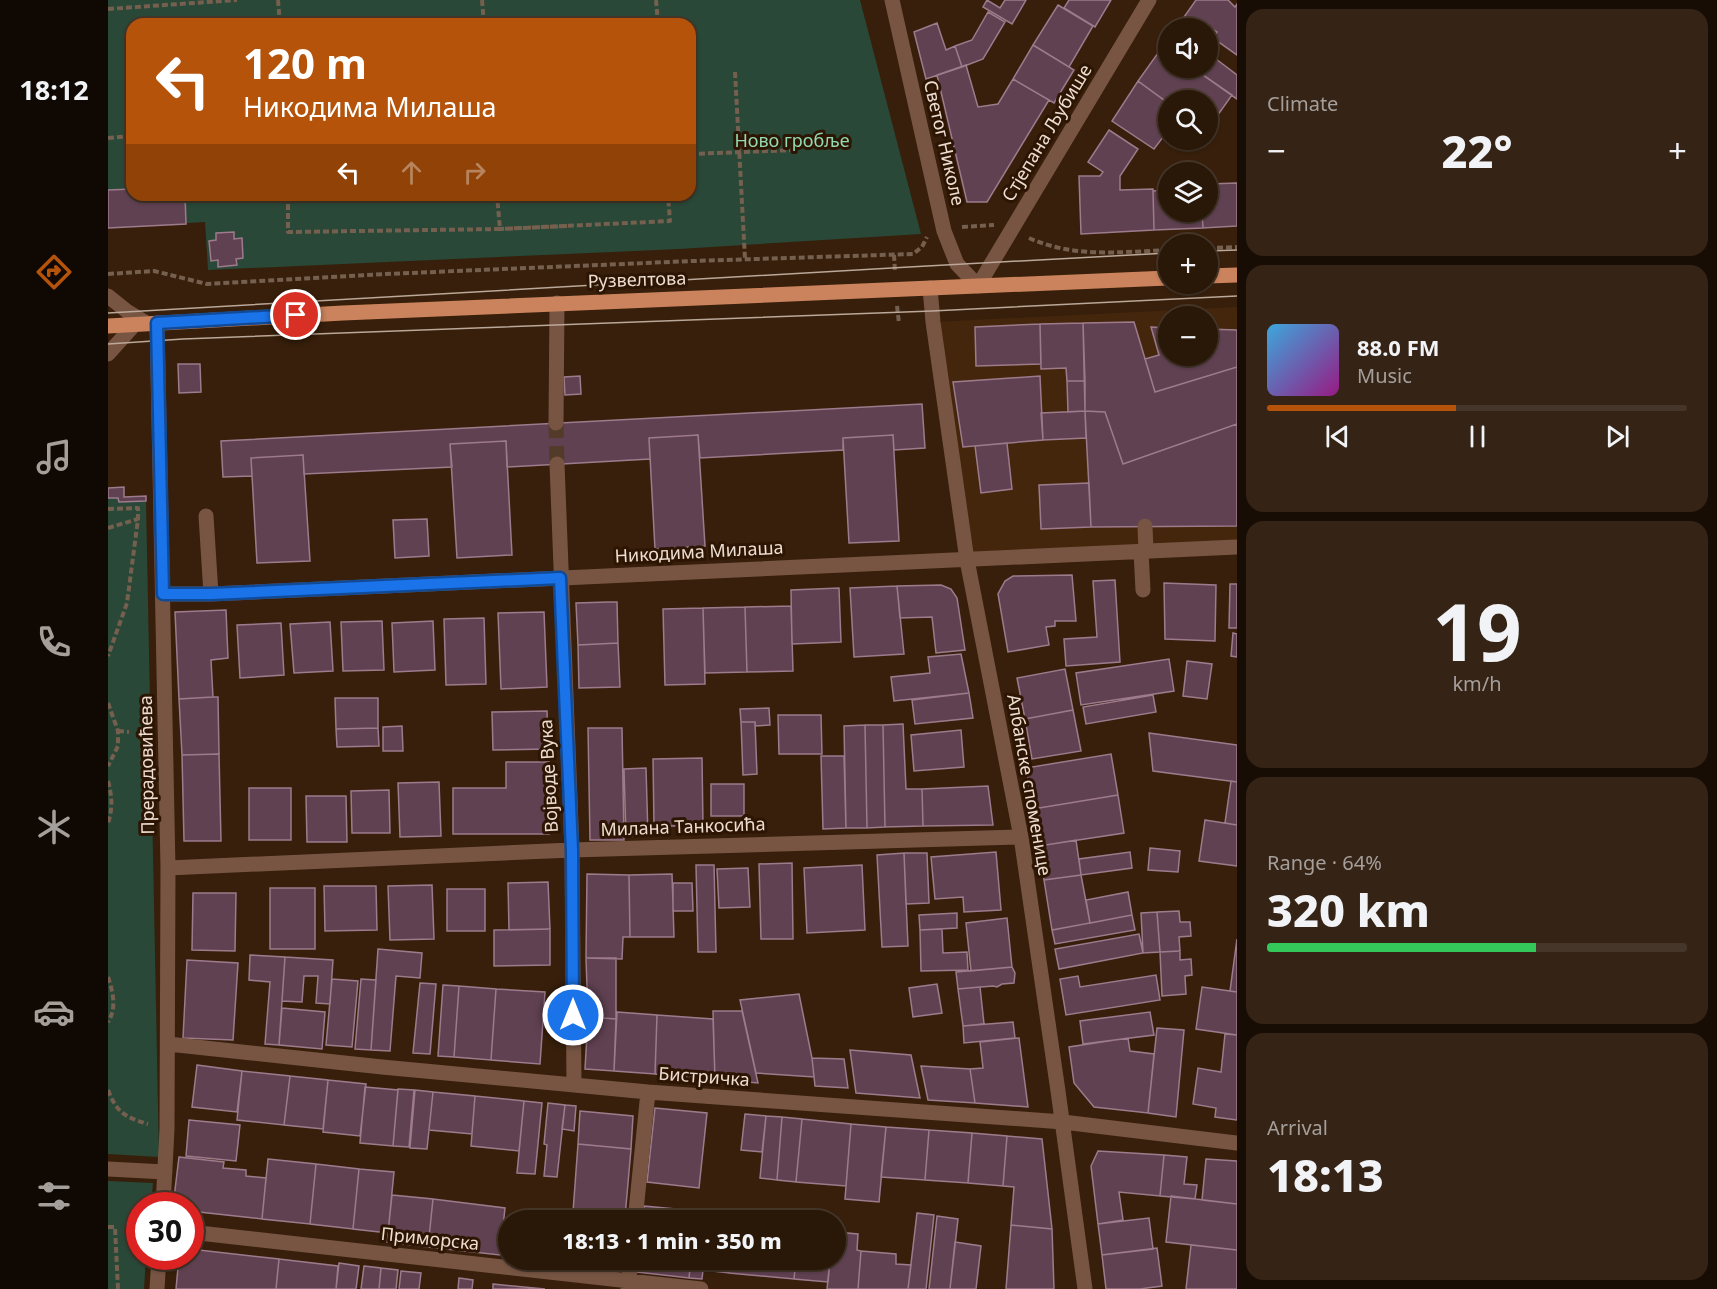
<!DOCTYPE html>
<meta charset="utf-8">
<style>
:root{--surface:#291708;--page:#352416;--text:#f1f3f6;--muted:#a59f9c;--line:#453629;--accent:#b45309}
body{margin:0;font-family:"Noto Sans",sans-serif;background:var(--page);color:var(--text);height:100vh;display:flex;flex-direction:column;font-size:22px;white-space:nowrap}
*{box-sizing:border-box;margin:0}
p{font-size:20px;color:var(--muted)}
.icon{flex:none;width:33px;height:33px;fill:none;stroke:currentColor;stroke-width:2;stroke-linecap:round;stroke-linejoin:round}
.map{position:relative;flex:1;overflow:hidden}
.sheet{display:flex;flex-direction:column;gap:9px;padding:9px;background:#170d04;width:480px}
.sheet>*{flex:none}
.top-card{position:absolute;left:18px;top:18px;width:570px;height:183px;border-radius:18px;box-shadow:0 2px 4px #0004,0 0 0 2px var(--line);background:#b45309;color:#fff;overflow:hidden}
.tools{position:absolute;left:1050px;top:18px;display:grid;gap:12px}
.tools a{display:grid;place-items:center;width:60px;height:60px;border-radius:50%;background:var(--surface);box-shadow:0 2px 4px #0004,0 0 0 2px var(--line);font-size:30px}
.speed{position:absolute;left:18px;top:1192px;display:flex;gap:12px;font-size:30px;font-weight:700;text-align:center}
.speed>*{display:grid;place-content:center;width:78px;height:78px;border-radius:50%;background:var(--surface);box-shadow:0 2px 4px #0004,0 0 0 2px var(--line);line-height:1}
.speed .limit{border:9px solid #d22;background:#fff;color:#111}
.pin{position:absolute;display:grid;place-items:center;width:51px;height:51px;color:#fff;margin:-26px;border:3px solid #fff;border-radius:50%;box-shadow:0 2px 6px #0007}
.me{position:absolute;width:66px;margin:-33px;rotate:0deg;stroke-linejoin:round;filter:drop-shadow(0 0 4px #0008)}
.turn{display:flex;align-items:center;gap:21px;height:126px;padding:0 18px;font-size:27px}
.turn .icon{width:78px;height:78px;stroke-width:2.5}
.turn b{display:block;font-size:42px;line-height:51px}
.lanes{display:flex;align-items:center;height:57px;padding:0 18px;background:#0003;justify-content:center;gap:30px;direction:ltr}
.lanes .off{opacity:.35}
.big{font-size:45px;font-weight:800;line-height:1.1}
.sheet .widget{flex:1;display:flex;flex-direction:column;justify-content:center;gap:9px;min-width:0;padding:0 21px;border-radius:18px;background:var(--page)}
.sheet .dial{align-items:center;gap:0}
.dial b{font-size:78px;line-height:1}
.song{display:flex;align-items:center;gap:18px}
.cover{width:72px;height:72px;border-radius:9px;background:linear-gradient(135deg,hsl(200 70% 55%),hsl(310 70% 35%))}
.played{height:6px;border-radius:3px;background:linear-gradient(90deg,var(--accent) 45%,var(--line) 45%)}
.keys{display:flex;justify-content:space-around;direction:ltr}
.heat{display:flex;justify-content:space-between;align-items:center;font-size:33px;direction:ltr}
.charge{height:9px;border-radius:4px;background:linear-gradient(90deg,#34c759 64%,var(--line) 0)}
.trip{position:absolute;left:390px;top:1210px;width:348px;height:60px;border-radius:30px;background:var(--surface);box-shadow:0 2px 4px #0004,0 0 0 2px var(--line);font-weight:800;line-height:60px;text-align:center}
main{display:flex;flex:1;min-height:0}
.dock{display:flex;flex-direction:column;width:108px;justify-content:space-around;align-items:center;background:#100903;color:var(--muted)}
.dock .icon{width:42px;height:42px}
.dock .current{color:var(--accent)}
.dock b{font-size:27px;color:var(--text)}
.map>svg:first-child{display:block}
.built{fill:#44260c;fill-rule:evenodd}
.green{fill:#294837;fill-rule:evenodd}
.building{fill:#604151;stroke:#9d7b8c;stroke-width:1.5}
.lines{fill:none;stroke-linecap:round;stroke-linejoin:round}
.minor-tunnel{stroke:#523c29;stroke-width:15;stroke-dasharray:15 8;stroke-linecap:butt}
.path{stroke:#755f4e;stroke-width:4;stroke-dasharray:6 3;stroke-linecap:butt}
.minor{stroke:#785543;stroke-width:15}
.major{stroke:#ca835c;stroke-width:15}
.tram{stroke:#bba899;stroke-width:1.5}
.route-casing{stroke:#114b97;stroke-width:15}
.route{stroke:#1a73e8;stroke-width:10}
.labels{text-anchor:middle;stroke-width:6;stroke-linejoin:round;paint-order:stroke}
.street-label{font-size:18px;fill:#eeddd1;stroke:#2d1503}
.park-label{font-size:18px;fill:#92dab3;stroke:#2d1503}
</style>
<main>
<nav class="dock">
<b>18:12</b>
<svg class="icon current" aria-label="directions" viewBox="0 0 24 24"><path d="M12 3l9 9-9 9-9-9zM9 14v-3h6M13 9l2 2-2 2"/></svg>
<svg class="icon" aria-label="music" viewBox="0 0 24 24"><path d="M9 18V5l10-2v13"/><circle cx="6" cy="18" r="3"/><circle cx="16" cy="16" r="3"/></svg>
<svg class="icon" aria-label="phone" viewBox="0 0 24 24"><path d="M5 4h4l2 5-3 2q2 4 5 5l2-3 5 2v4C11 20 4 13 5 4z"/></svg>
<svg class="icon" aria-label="climate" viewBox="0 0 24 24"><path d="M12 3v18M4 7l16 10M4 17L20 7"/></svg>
<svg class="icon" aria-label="car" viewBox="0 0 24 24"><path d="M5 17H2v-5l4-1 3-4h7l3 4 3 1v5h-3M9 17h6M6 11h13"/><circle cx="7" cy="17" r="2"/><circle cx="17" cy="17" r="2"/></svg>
<svg class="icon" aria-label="filters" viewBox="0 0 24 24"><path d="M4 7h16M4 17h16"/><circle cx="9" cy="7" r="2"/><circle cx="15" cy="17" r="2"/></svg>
</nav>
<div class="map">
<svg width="1129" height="1289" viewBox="0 0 1129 1289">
<rect width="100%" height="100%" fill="#371f0b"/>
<path class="built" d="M1129 307V548L859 560 825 322ZM1060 316H1100V356H1060Z"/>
<path class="green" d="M0 0H752L813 234 571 249 100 270 97 222 0 228ZM24 24H582V195H24Z
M0 498H10L11 502 38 501 51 1157 0 1154Z
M0 1181 45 1183 43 1206H32V1257H38L36 1289H0Z"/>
<path class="building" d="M879 0 892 8 897 0H918L904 24 875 7Z
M961 0H1003L987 27 956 8Z
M1088 0H1120L1127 7 1129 4V55L1105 38 1109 32 1101 27 1100 29 1092 28 1076 17Z
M950 5 985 26 961 67 925 45Z
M880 12 897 22 875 59 854 67 847 46 864 40Z
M829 23 838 50 847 46 854 67 818 79 806 32Z
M925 45 966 70 946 103 905 79Z
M1055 46 1060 50V68H1085L1124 95 1100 129V100H1060V103L1030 81Z
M1100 53 1129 75V99L1085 68H1100Z
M858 65 870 107 890 104 905 79 941 100 879 202H859L829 75Z
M1030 81 1060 103V134L1058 139 1055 137 1046 149 1004 121Z
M1001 130 1030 149 1012 176V190L1045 189 1046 230 973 234 971 176H992L995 172 980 162Z
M1129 183V226L1095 228 1094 212H1100V184Z
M24 189V195H77L78 224 0 228V190Z
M1060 190V212H1094L1095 228 1046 230 1045 191Z
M126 232V239L134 238 135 258 128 259 129 265 110 267V260L103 261 101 241 108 240V233Z
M1026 322 1047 392 1129 367V424L1015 464 997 412 977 411 975 323Z
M975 323 977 381H959L958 368 933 369 932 324Z
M932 324 933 364 868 366 867 327Z
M1043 327 1060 328V356H1100V329L1129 330V367L1047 392 1037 359 1051 355Z
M70 364H92L93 392 71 393Z
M472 376 473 394 457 395 456 377Z
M932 376 935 440 855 447 845 382Z
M959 381H977V411L960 412Z
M814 404 817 448 786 450 785 435 735 438V450L592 458 590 435 541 438 542 459 399 467 398 441 342 444 344 467 196 474 195 455 143 458 144 476 115 477 113 441Z
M977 411 997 412 1015 464 1129 424V526L983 527Z
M977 411 978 438 935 440 933 413Z
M590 435 597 546 547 549 541 438Z
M785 435 791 541 741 543 735 438Z
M398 441 404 555 349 558 342 444Z
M899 443 904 489 873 493 867 446Z
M195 455 202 561 149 563 143 458Z
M981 483 983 527 933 529 931 485Z
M16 487V497L38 496V501L11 502 10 498H0V488Z
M319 519 321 556 287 558 285 520Z
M964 575 968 621H947V626L938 627 941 645 900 652 890 594 897 581 905 576Z
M1007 580 1012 662 958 666 956 639 989 637 985 581Z
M1056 583 1108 585 1107 641 1057 639Z
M1122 584H1129V628H1121Z
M833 585 843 589 849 598 857 650 828 653 824 617 792 618 789 586Z
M789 586 796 654 746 657 742 588Z
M731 588 733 642 684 644 683 590Z
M500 602H509L510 643 470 645 468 603Z
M683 606 685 671 639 672 637 607Z
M637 607 639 672 597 673 595 608Z
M595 608 597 684 557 685 555 609Z
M118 610 120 658 103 660 105 697 71 699 67 612Z
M436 612 439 687 393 689 390 613Z
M376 618 378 684 338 685 336 619Z
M274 621 276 670 235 671 233 622Z
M325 621 327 670 286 672 284 623Z
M222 622 225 671 186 673 182 624Z
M173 623 176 675 132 678 129 625Z
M1125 633 1129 634V657L1123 656Z
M510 643 512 687 471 688 470 645Z
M853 654 861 693 786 701 783 677 822 673 820 657Z
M1061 659 1066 691 973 705 968 673Z
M1079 661 1104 664 1099 699 1075 696Z
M957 669 965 710 917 719 909 678Z
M861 693 865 718 807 724 804 700Z
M1045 695 1048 712 978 724 975 707Z
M105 697H110L111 754 74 755 71 699Z
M227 698H270V728L228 729Z
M661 708 662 725 647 726V722H633L632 709Z
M965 710 973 751 924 759 917 719Z
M439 711 440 749 385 750 384 712Z
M670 715H713L714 754H671Z
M633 722H647L649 774 635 775Z
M795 724 798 789H814L815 826 777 827 775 725Z
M757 725H775L777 827 759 828Z
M757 725 759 828H738L736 726Z
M294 726 295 751H275V727Z
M270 728 271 746 229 747 228 729Z
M480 728H514L516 840H482Z
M853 730 856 767 806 771 803 735Z
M1041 733 1129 745V782L1045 771Z
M111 754 113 841H76L74 755Z
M1003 754 1010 795 925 809 918 768Z
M713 756H736L738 828 715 829Z
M594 758 595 826H546L545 759Z
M398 762H441V834H345V788H398Z
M538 768 540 836H518L516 769Z
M1123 781 1129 782V825L1117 823Z
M331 782 333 836 292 837 290 783Z
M603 784H636V816H603Z
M880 786 885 825 815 826 814 789Z
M141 788H183V840H141Z
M281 790 282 833H244L243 791Z
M1010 795 1016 833 931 846 925 809Z
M198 796H238L239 842H199Z
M1097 820 1129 825V866L1091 861Z
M968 840 973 875 936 880 931 846Z
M1042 848 1072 851 1070 872 1040 870Z
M888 852 893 910 856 912 855 897 827 899 823 857Z
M1022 852 1024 868 973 875 971 859Z
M796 853H819L821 903 798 904Z
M796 853 800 946 774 947 769 855Z
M684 863 685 939H653L651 864Z
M588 865H606L608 952H590Z
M754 865 757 930 699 933 696 868Z
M640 868 642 907 611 908 609 869Z
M479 874 521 875 522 937H515L514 959 478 958Z
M564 874 566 937H522L521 875Z
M973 875 982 923 944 930 936 880Z
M440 882 442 929 401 930 400 883Z
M565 883H584L585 911H565Z
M324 885 326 939 282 940 280 886Z
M216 886H268L269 930 217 931Z
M162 888H207V949H162Z
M339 889H377V931H339Z
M1020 892 1024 915 982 923 978 900Z
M85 893H128L127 951 84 950Z
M1071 911 1072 922H1082L1083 936 1071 937 1072 951 1052 952 1049 912Z
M1049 912 1052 952 1035 953 1033 913Z
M849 913V928L812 930 811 915Z
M1024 915 1027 930 947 944 944 930Z
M899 918 904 967 863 971 858 923Z
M442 929V965L386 966V930Z
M834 929 835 953 859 952 860 970 813 971 812 930Z
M1031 934 1035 953 951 969 947 949Z
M1129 939V992L1122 991Z
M270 949 314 953 312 978 288 976 282 1051 263 1050Z
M1072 951V960L1083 959 1084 975 1077 976 1078 994 1054 996 1052 952Z
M142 955 177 957 171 1045 157 1044 162 982 141 980Z
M177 957 225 960 222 1004 208 1003 210 976H196L194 1002 174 1001Z
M478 958H508V1019L480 1017Z
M79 960 130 963 125 1040 75 1038Z
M904 967 907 973 906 983 894 984 889 987 885 986 850 989 848 972Z
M1048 975 1052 1000 958 1015 952 979 970 976 972 987Z
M224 979 250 981 244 1047 218 1045Z
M253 979 268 980 263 1050 247 1049Z
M312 983 328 984 322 1054 305 1053Z
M829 984 834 1013 805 1017 801 988Z
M335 985 351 986 346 1057 330 1056Z
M351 986 388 989 383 1060 346 1057Z
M872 987 876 1024 855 1026 850 989Z
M1094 987 1129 992V1035L1088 1029Z
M388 989 437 992 432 1064 383 1060Z
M691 994 704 1058 706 1077 648 1073 632 1000Z
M174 1008 217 1012 214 1049 171 1045Z
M605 1011H634L650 1083 607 1079Z
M509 1012 549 1015 547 1074 506 1071Z
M1042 1012 1046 1035 975 1044 972 1021Z
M549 1015 605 1019 607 1079 547 1074Z
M480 1017 508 1019 506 1071 477 1069Z
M905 1022 907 1038 856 1043 855 1026Z
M1049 1028 1076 1030 1068 1117 1040 1113Z
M1117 1034 1129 1035V1120L1107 1117 1108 1108 1085 1104 1090 1068 1113 1072Z
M911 1038 920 1107 867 1103 862 1069 875 1068 872 1042Z
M1020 1038 1022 1051 1046 1054 1040 1113 986 1107 966 1083 961 1047Z
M742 1050 803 1055 812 1098 748 1093Z
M704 1058 736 1059 740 1088 707 1086Z
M89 1065 134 1071 129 1112 84 1107Z
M813 1066 862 1069 867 1103 820 1100Z
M134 1071 182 1076 176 1125 129 1120Z
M182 1076 220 1080 215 1129 176 1125Z
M220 1080 258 1084 252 1136 215 1132Z
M257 1087 290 1090 285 1146 252 1143Z
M290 1089 306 1090 301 1147 285 1146Z
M307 1090 325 1092 319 1149 302 1148Z
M325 1092 367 1096 364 1134 321 1130Z
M367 1096 416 1101 411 1151 363 1146Z
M416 1101 434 1103 427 1174 409 1173Z
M440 1103 457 1105 449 1177 436 1176 439 1145 436 1144Z
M457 1105 468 1106 466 1131 454 1129Z
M547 1108 599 1113 591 1188 539 1182Z
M472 1111 525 1116 523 1149 470 1144Z
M637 1114 658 1116 654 1152 633 1150Z
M658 1116 674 1117 669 1180 652 1178Z
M674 1117 694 1119 688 1182 669 1180Z
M694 1119 743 1124 738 1186 688 1182Z
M81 1120 132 1125 128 1161 78 1156Z
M743 1124 778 1127 771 1202 737 1199Z
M778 1127 821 1130 817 1180 773 1177Z
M821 1130 864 1133 860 1183 817 1180Z
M864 1133 899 1136 895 1186 860 1183Z
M899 1136 934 1139 944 1229 903 1225 906 1187 895 1186Z
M470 1144 523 1149 517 1217 465 1212Z
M990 1151 1056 1155 1052 1196 1011 1192 1015 1220 990 1224 983 1166Z
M1056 1155 1079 1157 1076 1184 1089 1185 1087 1199 1052 1196Z
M71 1157 116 1162 115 1168 138 1170V1176L158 1178 154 1219 82 1211V1206H65Z
M160 1159 208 1164 202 1224 154 1219Z
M1098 1159 1129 1161V1204L1094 1200Z
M208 1164 251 1169 245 1229 202 1224Z
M251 1169 286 1172 280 1233 245 1229Z
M284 1195 325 1199 320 1247 279 1242Z
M1063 1196 1129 1204V1250L1058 1242Z
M325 1199 397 1208 392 1255 320 1247Z
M536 1206 589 1211 588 1221H534Z
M589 1211 626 1216V1221H588Z
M465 1212 517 1217 516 1221H440V1215L464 1217Z
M809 1213 826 1215 818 1289H800Z
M626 1216 680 1221H626Z
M829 1216 850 1219 842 1289H821Z
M1041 1218 1045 1249 994 1255 990 1224Z
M903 1225 944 1229 946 1289H898Z
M728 1232 750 1234 749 1250 753 1251 750 1289H719L722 1260H728Z
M847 1242 873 1246 868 1289H842Z
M1083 1245 1129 1250V1289H1078Z
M1049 1248 1054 1286 1032 1289H998L994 1255Z
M82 1249 171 1259 168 1289H68L71 1257H82Z
M753 1251 788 1254V1264L803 1265 800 1289H750Z
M171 1259 230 1266 228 1289H168Z
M439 1260H513L512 1267Z
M530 1260H583L581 1278 529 1272Z
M583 1260H622L621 1273 595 1270 594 1279 581 1278Z
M622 1260H688L686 1279 621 1273Z
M688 1260H722L720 1282 686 1279Z
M231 1263 251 1266 248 1289H228Z
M256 1266 273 1268 271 1289H253Z
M273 1268 290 1270 288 1289H271Z
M293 1271 313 1273 311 1289H291Z
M351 1278 365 1280 364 1289H350Z
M385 1284 437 1289H385Z"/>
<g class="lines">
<path class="minor-tunnel" d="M448 423 449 464"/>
<path class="path" d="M170 0 172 24
M374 0 376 24
M548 0 550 24
M0 9 129 0
M627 72 637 259
M0 138 24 136
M582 154 688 150
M180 195V232L392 229 389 195
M459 226 392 229 562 221 560 195
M854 227 886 225
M921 238C965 258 1014 252 1060 250
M1100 248 1129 247
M786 255 787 272
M0 274 46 271 99 284 278 274 585 261 805 254 814 247 819 237
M789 306 791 323
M0 509 30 508V519L19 603 0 656
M0 528 30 519
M0 703 10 731V746L0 766
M10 731 21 732
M0 781C4 796 5 808 0 823
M0 977C5 992 9 1008 0 1022
M0 1090C9 1113 17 1117 40 1124
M0 1227H7L10 1289"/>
<path class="minor" d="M784 0 836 231 849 264 870 286 1041 0
M822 288 825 322 859 560 913 837 950 1091 977 1289
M0 296 20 312 38 323
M49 323 60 868 59 1129 55 1206
M0 354 27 324
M448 423 449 303
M449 464 464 850 466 1085
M98 516 103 594
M1037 526 1038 551
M1033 551 1035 590
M55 594H103L1129 547
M60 868 464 850 913 837
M60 1044 274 1067 540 1092 955 1122 1129 1143
M0 1169 57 1172
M527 1221 540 1092
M82 1232 593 1289
M49 1289 51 1257
M520 1289 523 1260"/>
<path class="major" d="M1100 276 1129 275
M0 326 235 313 1060 278"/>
<path class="tram" d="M1100 251 1129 250
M0 313 801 267 1060 253
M0 344 75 339 824 311 1129 296"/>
</g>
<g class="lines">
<g class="route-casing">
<path id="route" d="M188 315 49 323 55 594H103L452 578 464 850 465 1015"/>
</g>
<use href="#route" class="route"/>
</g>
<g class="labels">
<g class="street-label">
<text transform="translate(939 133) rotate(-59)" y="6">Стјепана Љубише</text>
<text transform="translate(836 143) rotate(77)" y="6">Светог Николе</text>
<text transform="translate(529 280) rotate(-2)" y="6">Рузвелтова</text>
<text transform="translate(591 552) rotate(-3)" y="6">Никодима Милаша</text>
<text transform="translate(39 765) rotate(-91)" y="6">Прерадовићева</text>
<text transform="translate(441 776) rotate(-93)" y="6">Војводе Вука</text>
<text transform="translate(921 785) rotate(80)" y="6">Албанске споменице</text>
<text transform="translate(575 827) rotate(-2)" y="6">Милана Танкосића</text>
<text transform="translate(596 1077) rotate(4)" y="6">Бистричка</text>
<text transform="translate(322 1239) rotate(6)" y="6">Приморска</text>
</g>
<g class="park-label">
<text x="684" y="147">Ново гробље</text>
</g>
</g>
</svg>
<div class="tools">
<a><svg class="icon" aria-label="sound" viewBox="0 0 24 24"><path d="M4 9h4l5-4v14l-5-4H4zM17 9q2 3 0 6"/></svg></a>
<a><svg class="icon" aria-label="search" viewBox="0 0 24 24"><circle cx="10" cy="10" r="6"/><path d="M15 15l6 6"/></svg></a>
<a><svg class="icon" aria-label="layers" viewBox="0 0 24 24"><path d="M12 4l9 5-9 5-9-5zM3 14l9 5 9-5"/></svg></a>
<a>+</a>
<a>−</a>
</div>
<div class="speed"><div class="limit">30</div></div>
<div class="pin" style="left:188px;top:315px;background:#d93025"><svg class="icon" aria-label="arrive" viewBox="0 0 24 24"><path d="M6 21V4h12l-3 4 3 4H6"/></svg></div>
<svg class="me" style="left:465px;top:1015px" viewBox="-20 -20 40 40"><circle r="17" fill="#1a73e8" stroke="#fff" stroke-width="3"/><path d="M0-11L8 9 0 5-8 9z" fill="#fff"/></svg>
<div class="trip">18:13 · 1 min · 350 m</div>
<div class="top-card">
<div class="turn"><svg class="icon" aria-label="left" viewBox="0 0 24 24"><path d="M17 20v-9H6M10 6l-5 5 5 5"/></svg><div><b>120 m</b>Никодима Милаша</div></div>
<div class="lanes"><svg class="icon" aria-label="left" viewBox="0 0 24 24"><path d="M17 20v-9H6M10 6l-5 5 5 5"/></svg><svg class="icon off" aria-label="ahead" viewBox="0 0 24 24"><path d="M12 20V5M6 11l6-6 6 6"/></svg><svg class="icon off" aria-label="right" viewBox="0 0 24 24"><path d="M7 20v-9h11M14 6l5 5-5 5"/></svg></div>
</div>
</div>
<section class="sheet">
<div class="widget"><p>Climate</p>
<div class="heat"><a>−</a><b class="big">22°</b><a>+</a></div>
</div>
<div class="widget">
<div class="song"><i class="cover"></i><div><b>88.0 FM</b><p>Music</p></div></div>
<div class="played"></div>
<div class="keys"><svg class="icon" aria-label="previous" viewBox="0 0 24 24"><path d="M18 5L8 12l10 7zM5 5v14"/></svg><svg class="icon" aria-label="pause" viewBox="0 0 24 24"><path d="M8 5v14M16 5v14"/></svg><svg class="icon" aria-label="next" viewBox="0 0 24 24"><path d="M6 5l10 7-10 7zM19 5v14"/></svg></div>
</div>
<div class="widget dial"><b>19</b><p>km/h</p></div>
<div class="widget"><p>Range · 64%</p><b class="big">320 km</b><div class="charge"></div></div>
<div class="widget"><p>Arrival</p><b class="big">18:13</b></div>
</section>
</main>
